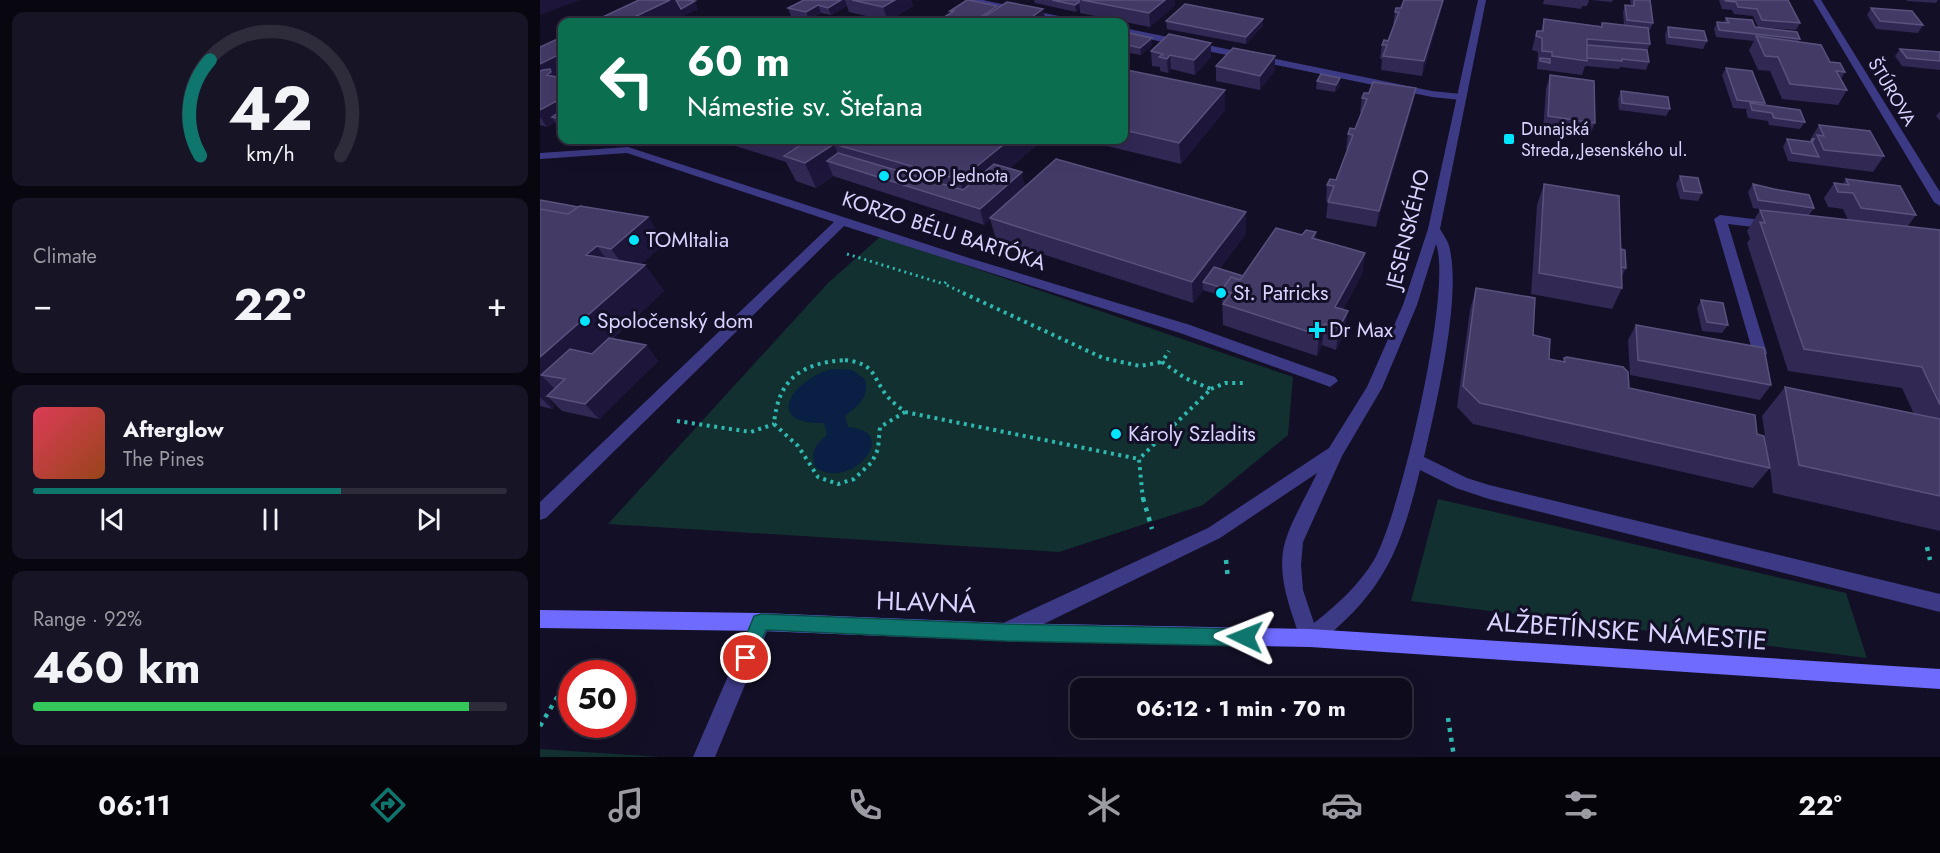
<!DOCTYPE html>
<meta charset="utf-8">
<style>
:root{--surface:#0e0b1c;--page:#171425;--text:#f1f3f6;--muted:#9b9ba3;--line:#2e2b3b;--accent:#0f766e}
body{margin:0;font-family:Jost,sans-serif;background:var(--page);color:var(--text);height:100vh;display:flex;flex-direction:column;font-size:22px;white-space:nowrap}
*{box-sizing:border-box;margin:0}
p{font-size:20px;color:var(--muted)}
.icon{flex:none;width:33px;height:33px;fill:none;stroke:currentColor;stroke-width:2;stroke-linecap:round;stroke-linejoin:round}
.map{position:relative;flex:1;overflow:hidden}
.drawer{display:flex;flex-direction:column;gap:12px;padding:12px;background:#08060f;width:540px}
.drawer>*{flex:none}
.banner{position:absolute;left:18px;top:18px;width:570px;height:126px;border-radius:12px;box-shadow:0 6px 24px #0002,0 0 0 2px var(--line);background:#0b6e4f;color:#fff;overflow:hidden}
.speed{position:absolute;left:18px;top:660px;display:flex;gap:12px;font-size:30px;font-weight:700;text-align:center}
.speed>*{display:grid;place-content:center;width:78px;height:78px;border-radius:50%;background:var(--surface);box-shadow:0 6px 24px #0002,0 0 0 2px var(--line);line-height:1}
.speed .limit{border:9px solid #d22;background:#fff;color:#111}
.pin{position:absolute;display:grid;place-items:center;width:51px;height:51px;color:#fff;margin:-26px;border:3px solid #fff;border-radius:50%;box-shadow:0 2px 6px #0007}
.me{position:absolute;width:66px;margin:-33px;rotate:272deg;stroke-linejoin:round;filter:drop-shadow(0 0 4px #0008)}
.turn{display:flex;align-items:center;gap:21px;height:126px;padding:0 30px;font-size:27px}
.turn .icon{width:78px;height:78px;stroke-width:2.5}
.turn b{display:block;font-size:42px;line-height:51px}
.big{font-size:45px;font-weight:700;line-height:1.1}
.drawer .widget{flex:1;display:flex;flex-direction:column;justify-content:center;gap:9px;min-width:0;padding:0 21px;border-radius:12px;background:var(--page)}
.drawer .dial{align-items:center;gap:0}
.dial svg{height:156px;overflow:visible;fill:none;stroke:var(--line);stroke-width:7;stroke-linecap:round;text-anchor:middle}
.dial text{fill:var(--text);stroke:none}
.song{display:flex;align-items:center;gap:18px}
.cover{width:72px;height:72px;border-radius:9px;background:linear-gradient(135deg,hsl(350 70% 55%),hsl(20 70% 35%))}
.played{height:6px;border-radius:3px;background:linear-gradient(90deg,var(--accent) 65%,var(--line) 65%)}
.keys{display:flex;justify-content:space-around;direction:ltr}
.heat{display:flex;justify-content:space-between;align-items:center;font-size:33px;direction:ltr}
.charge{height:9px;border-radius:4px;background:linear-gradient(90deg,#34c759 92%,var(--line) 0)}
.trip{position:absolute;left:530px;top:678px;width:342px;height:60px;border-radius:12px;background:var(--surface);box-shadow:0 6px 24px #0002,0 0 0 2px var(--line);font-weight:700;line-height:60px;text-align:center}
.menu{display:flex;height:96px;justify-content:space-around;align-items:center;background:#06040b;color:var(--muted)}
.menu .icon{width:42px;height:42px}
.menu .selected{color:var(--accent)}
.menu b{font-size:27px;color:var(--text)}
main{display:flex;flex:1;min-height:0}
.map>svg:first-child{display:block}
.green{fill:#12302f}
.water{fill:#0a1f44}
.lines{fill:none;stroke-linecap:round;stroke-linejoin:round}
.path-far2{stroke:#2fb8b0;stroke-width:3;stroke-dasharray:2 4;stroke-linecap:butt}
.path-far1{stroke:#2fb8b0;stroke-width:4;stroke-dasharray:3 4.5;stroke-linecap:butt}
.path{stroke:#2fb8b0;stroke-width:4.5;stroke-dasharray:4 6;stroke-linecap:butt}
.service{fill:#3d3a85;fill-rule:evenodd}
.pedestrian{fill:#3d3a85;fill-rule:evenodd}
.minor{fill:#3d3a85;fill-rule:evenodd}
.tertiary{fill:#3d3a85;fill-rule:evenodd}
.secondary{fill:#6f6bff;fill-rule:evenodd}
.wall{fill:#312854}
.shaded-wall{fill:#1d163a}
.building{fill:#433a66;stroke:#5a527e;stroke-width:1.5}
.route{fill:#0f766e;stroke:#0a4d48;stroke-width:1.5}
.poi-dot{fill:#00e5ff;stroke:#130f26;stroke-width:2}
.labels{text-anchor:middle;stroke-width:6;stroke-linejoin:round;paint-order:stroke}
.far-street-label{font-size:18px;fill:#d9d4ff;stroke:#130f26}
.far-poi-label{font-size:18px;fill:#d9d4ff;stroke:#130f26;text-anchor:start}
.street-label{font-size:21px;fill:#d9d4ff;stroke:#130f26}
.poi-label{font-size:21px;fill:#d9d4ff;stroke:#130f26;text-anchor:start}
.near-street-label{font-size:26px;fill:#d9d4ff;stroke:#130f26}
</style>
<main>
<section class="drawer">
<div class="widget dial"><svg viewBox="0 0 100 80">
<path d="M14 69A42 42 0 1 1 86 69"/>
<path d="M14 69A42 42 0 0 1 19 20" stroke="#0f766e"/>
<text x="50" y="56" font-size="32" font-weight="700">42</text>
<text x="50" y="72" font-size="11">km/h</text>
</svg></div>
<div class="widget"><p>Climate</p>
<div class="heat"><a>−</a><b class="big">22°</b><a>+</a></div>
</div>
<div class="widget">
<div class="song"><i class="cover"></i><div><b>Afterglow</b><p>The Pines</p></div></div>
<div class="played"></div>
<div class="keys"><svg class="icon" aria-label="previous" viewBox="0 0 24 24"><path d="M18 5L8 12l10 7zM5 5v14"/></svg><svg class="icon" aria-label="pause" viewBox="0 0 24 24"><path d="M8 5v14M16 5v14"/></svg><svg class="icon" aria-label="next" viewBox="0 0 24 24"><path d="M6 5l10 7-10 7zM19 5v14"/></svg></div>
</div>
<div class="widget"><p>Range · 92%</p><b class="big">460 km</b><div class="charge"></div></div>
</section>
<div class="map">
<svg width="1400" height="757" viewBox="0 0 1400 757">
<rect width="100%" height="100%" fill="#130f26"/>
<path class="green" d="M341 236 753 377 748 435 663 505 519 552 68 524 288 283Z
M898 499 1306 593 1327 658 871 601Z
M0 749 121 757H0Z"/>
<path class="water" d="M293 369 312 370 325 379C330 397 318 406 305 416L308 427C363 431 311 491 276 468 269 453 276 444 287 435L284 423C222 425 253 378 293 369Z"/>
<g class="lines">
<path class="path-far2" d="M307 254 404 284
M406 282 404 284 426 294"/>
<path class="path-far1" d="M423 293 563 358 600 366 622 362
M305 360C336 364 331 375 347 396 352 402 359 407 365 412L340 427 338 449 332 462 314 479 298 484 278 477 258 446 234 424C238 379 261 363 305 360Z
M671 389 685 383H707
M365 412 599 459
M137 421 211 432 234 424
M603 500 599 459 671 389 645 378 622 362 629 351"/>
<path class="path" d="M603 498 612 529
M1387 547 1390 560
M686 560 688 579
M908 718 914 757
M0 726 21 691"/>
<path class="service" d="M1180 215 1230 221 1236 225 1230 229 1188 224 1227 353 1225 357 1220 358 1213 353 1174 219Z"/>
<path class="pedestrian" d="M88 147 429 258 650 325 795 377 798 381 790 387 785 385 640 333 304 226 6 518 0 520V502L294 222 87 153 0 159V153Z"/>
<path class="minor" d="M426 0H443L547 22H532Z
M1273 0H1281L1400 192V206L1394 202Z
M584 28 892 91 921 94 926 97 921 100 892 97 584 34Z
M221 613 228 616 231 622 175 757H153L214 616Z"/>
<path class="tertiary" d="M938 0H946L900 229C904 236 909 242 910 250 921 301 896 405 884 457L927 478 949 485 1400 594V612L949 499 916 488 880 470C860 552 844 591 777 645L770 647 763 645 760 638C750 608 736 574 745 542 752 519 767 495 777 473L680 538 473 639 466 641 459 639 456 632 459 625 668 528 789 448 827 387 863 305 888 229ZM896 244C913 290 860 515 834 560 819 585 797 605 774 623L763 590 761 565 763 542 802 456 842 388 877 305Z"/>
<path class="secondary" d="M0 610 221 613 466 623 770 629 1400 669V689L770 647 466 641 221 631 0 628Z"/>
</g>
<path class="wall" d="M264 0H371L373 6 348 21 309 12 307 6 291 15 281 13 269 19 251 16 248 8Z
M494 0H635V5L610 27 540 13V9L536 12 495 3Z
M863 0H904L882 76 841 70 842 59H840L842 45 848 41 855 25H853L855 12 861 8 864 1H863Z
M1004 0H1049L1047 6H1042L1041 9 1003 4Z
M1051 0H1073L1072 2Z
M1090 0H1110L1113 23 1110 30H1108L1110 44 1107 50 1109 62 1106 70 1080 67 1079 69 1045 66 1042 75 997 69 998 52 992 50 993 45 997 31H1001L1004 19 1061 26 1062 23 1084 25 1083 12 1085 5H1091Z
M1179 0H1248L1260 23 1256 30 1218 27 1213 16 1194 14 1192 10 1182 9Z
M1367 0H1398L1396 3 1367 1Z
M457 6 458 8 506 22H407L406 16 411 13 410 11Z
M1331 8 1383 25 1378 33 1336 29 1327 15Z
M1186 18 1215 27 1260 39 1258 42 1305 72 1301 79 1307 90 1298 105 1242 99 1230 71 1218 70 1209 50 1214 41 1176 37 1174 29 1177 22H1184Z
M626 21 723 26 706 44 627 29Z
M1128 27 1167 41 1163 49 1126 44 1125 34Z
M584 32 612 45 601 55 584 52Z
M22 37V132L15 122 7 127 0 125V47Z
M1360 49 1399 52 1400 51V70L1362 66 1355 56Z
M611 51 671 57 655 75 631 69 628 73 620 71V67L612 66Z
M735 56V70L720 90 676 81V66Z
M1186 68 1225 103 1224 105 1265 122 1260 129 1229 125 1228 121 1208 118 1206 111 1207 109 1193 108 1182 75Z
M584 73 685 110 641 164 563 145 562 140H584Z
M1010 75 1055 123 1049 137 1003 131 1006 89Z
M777 81 800 86 795 92 776 89Z
M1081 91 1130 109 1126 116 1079 110 1078 99Z
M822 98 873 103 836 227 786 218 788 201H786L787 185 796 180 808 149H806L808 134 815 129 822 113 820 112Z
M1400 111V121L1396 116Z
M1279 125 1344 156 1333 172 1248 161 1243 147 1247 139 1270 142V140Z
M177 140H503L470 168 485 186 706 212V234L679 269 703 276 762 235 776 232 775 239 825 253 822 274 803 309 805 332 796 350 782 345 777 356 683 325 682 296 663 290 653 303 456 239 450 219 444 225 293 176 276 188 256 181 246 162Z
M517 140H532L529 143Z
M1140 176 1162 193 1158 201 1140 199 1136 184Z
M1306 179 1376 215 1368 226 1400 230V531L1233 493 1230 468 1213 488 933 424 917 407 930 310 936 288 993 335 1009 359 1023 361 1024 358 1089 388 1217 434 1229 462 1222 416 1245 387 1374 414 1362 388 1248 371 1207 243 1210 239 1207 231 1220 210 1233 211 1213 208 1208 192 1213 184 1274 208 1269 215 1308 220 1303 209 1288 207 1284 198 1294 183 1303 184Z
M1004 184 1081 249 1086 268 1082 276V288L1072 309 991 294 997 205Z
M0 200 125 243 101 264 105 265 124 291 72 339 106 345 118 361 59 419 22 411 8 397 7 398 14 406 12 409 0 406Z
M1161 300 1188 325 1182 333 1162 331 1157 308Z
M1096 325 1231 385 1220 400 1090 375 1088 340Z"/>
<path class="shaded-wall" d="M0 0H40L0 15Z
M130 0 155 1 158 9 132 22H84Z
M298 0H305L307 6 291 15 288 8Z
M355 0H371L373 6 348 21 343 7Z
M625 0H635V5L610 27 609 13Z
M903 0H904L882 76 884 61Z
M539 2 540 9 536 12 535 5Z
M278 5 281 13 269 19 266 12Z
M457 6 459 13 445 16 446 22H433Z
M503 9 506 22H485Z
M723 19V26L706 44V37Z
M612 38V45L601 55 600 48Z
M671 43V57L655 75 654 60Z
M22 53V79L0 91V64Z
M630 55 631 69 628 73 627 59Z
M735 56V70L720 90V76Z
M800 78V86L795 92 796 85Z
M876 88 873 103 836 227 839 211Z
M685 90V110L641 164 639 143Z
M22 98V118L12 117 15 122 7 127 0 117V110Z
M469 140H503L427 205 420 180Z
M294 144 303 166 287 161 293 176 276 188 265 163Z
M482 172 485 187 444 225 440 209Z
M706 212V234L668 283 663 282V290L653 303 652 282Z
M108 217 125 243 90 274 71 249Z
M57 246 76 272 46 255Z
M825 253 822 274 792 328 795 307Z
M105 265 124 291 26 380 25 379 1 375 16 390 7 396 8 397 7 398 14 406 12 409 0 397V357Z
M808 311 805 332 796 350 799 328Z
M785 324 782 345 777 356 779 335Z
M106 345 118 361 59 419 45 404Z"/>
<path class="building" d="M99 0H130L84 22H52Z
M136 0H147L155 1 141 9Z
M264 0H301L288 8 278 5 266 12 248 8Z
M312 0H355L343 7Z
M427 0H429L457 6 433 22 406 16 414 11H410Z
M512 0H539V2L535 5Z
M542 0H625L609 13Z
M864 0H903L884 61 843 56 847 45H842L844 40 848 41 859 12H855L856 8H861Z
M1094 0H1110L1113 23 1087 20 1085 5 1094 6Z
M1185 0H1248L1260 23 1222 20 1217 9 1198 7 1196 2 1186 1Z
M467 2 503 9 485 22H474L464 20 461 22H450L455 19 445 16Z
M645 4 723 19 706 37 626 21Z
M1331 8 1372 11 1383 25 1340 21Z
M1186 18 1212 20 1215 27 1257 32 1260 39 1179 30 1177 22 1189 23Z
M1004 19 1062 27V23H1065L1108 28 1110 44 1047 39V61L1012 56V52L1002 51V38L996 36 997 31H1003Z
M524 20 538 22H520Z
M1128 27 1164 31 1167 41 1129 37Z
M584 32 612 38 600 48 584 44Z
M629 34 671 43 654 60 630 55 627 59 619 57 623 54 611 51Z
M1216 36 1281 45 1290 62 1300 63 1305 72 1296 71 1307 90 1250 84 1238 57 1225 56Z
M22 37V53L0 64V47Z
M1047 45 1107 50 1109 62 1082 59V61L1047 58Z
M693 48 735 56 720 76 676 66Z
M1360 49 1400 52V61L1367 58Z
M1000 58 1010 59V63L1000 61Z
M1186 68 1212 71 1225 103 1197 100Z
M10 69 11 72 7 75 22 78V98L0 110V71L3 70Z
M587 70 685 90 639 143 584 130V101L586 99H584V73Z
M781 74 800 78 796 85 777 81Z
M1010 75 1054 81 1055 123 1008 116Z
M833 82 876 88 839 211 788 202 794 186 787 185 790 179 796 180 813 135 808 134 810 128 815 129 827 99 822 98 824 93H829Z
M1081 91 1128 97 1130 109 1082 103Z
M1210 103 1260 110 1265 122 1234 118 1232 113 1212 110Z
M22 110V119L12 117Z
M1279 125 1330 131 1344 156 1284 150 1277 135 1284 136Z
M1247 139 1272 142V139H1274L1272 142 1279 157 1252 153Z
M242 140H469L420 180 294 144 265 163 244 156 259 146Z
M298 153 423 190 454 164 482 172 440 209 287 161Z
M516 159 706 212 652 282 450 218Z
M1140 176 1158 178 1162 193 1144 191Z
M1306 179 1360 186 1376 215 1321 208 1313 193 1298 192 1294 183 1309 185Z
M1004 184 1079 196 1082 288 999 273Z
M1213 184 1234 189 1269 195 1274 208 1218 200Z
M0 200 38 207 28 214 0 209Z
M40 206 108 217 71 249 57 246 46 255 105 265 0 357V209L28 214Z
M1220 210 1400 230V405L1382 367 1264 349 1220 222 1225 223Z
M736 228 762 235 766 230 776 232 772 238 825 253 795 307 808 311 799 328 785 324 779 335 683 304 691 293 682 290 691 277 700 280Z
M1081 249 1085 250 1086 268 1081 267Z
M674 267 703 276 700 280 691 277 683 288 663 282Z
M936 288 995 298 993 335 1010 339 1009 359 1025 362 1024 358 1027 357 1083 367 1088 372 1089 388 1215 415 1217 434 1224 436 1230 468 940 403 923 386Z
M1161 300 1183 303 1188 325 1167 322Z
M1096 325 1224 348 1231 385 1098 360Z
M69 338 106 345 45 404 7 396 25 379 1 375 30 349 52 354Z
M1245 387 1400 419V496L1259 465Z"/>
<path class="route" d="M221 614 466 624 705 629 711 631 714 637 711 643 705 646 466 641 226 630 212 664 206 667 199 664 197 658 214 616Z"/>
<g class="poi-dot">
<rect x="963" y="133" width="12" height="12" rx="3"/>
<circle cx="344" cy="176" r="6"/>
<circle cx="94" cy="240" r="6"/>
<circle cx="681" cy="293" r="6"/>
<circle cx="45" cy="321" r="6"/>
<path d="M774 321h6v6h6v6h-6v6h-6v-6h-6v-6h6z"/>
<circle cx="576" cy="434" r="6"/>
</g>
<g class="labels">
<g class="far-street-label">
<text transform="translate(1352 92) rotate(59)" y="6">ŠTÚROVA</text>
</g>
<g class="far-poi-label">
<text x="981" y="135">Dunajská<tspan x="981" dy="21">Streda,,Jesenského ul.</tspan></text>
<text x="356" y="182">COOP Jednota</text>
</g>
<g class="street-label">
<text transform="translate(868 229) rotate(-76)" y="7">JESENSKÉHO</text>
<text transform="translate(404 231) rotate(18)" y="7">KORZO BÉLU BARTÓKA</text>
</g>
<g class="poi-label">
<text x="106" y="247">TOMItalia</text>
<text x="693" y="300">St. Patricks</text>
<text x="57" y="328">Spoločenský dom</text>
<text x="789" y="337">Dr Max</text>
<text x="588" y="441">Károly Szladits</text>
</g>
<g class="near-street-label">
<text transform="translate(386 602) rotate(2)" y="9">HLAVNÁ</text>
<text transform="translate(1087 631) rotate(4)" y="9">ALŽBETÍNSKE NÁMESTIE</text>
</g>
</g>
</svg>
<div class="speed"><div class="limit">50</div></div>
<div class="pin" style="left:206px;top:658px;background:#d93025"><svg class="icon" aria-label="arrive" viewBox="0 0 24 24"><path d="M6 21V4h12l-3 4 3 4H6"/></svg></div>
<svg class="me" style="left:705px;top:637px" viewBox="-20 -20 40 40"><path d="M0-17L14 15 0 8-14 15z" fill="#0f766e" stroke="#fff" stroke-width="4"/></svg>
<div class="trip">06:12 · 1 min · 70 m</div>
<div class="banner">
<div class="turn"><svg class="icon" aria-label="left" viewBox="0 0 24 24"><path d="M17 20v-9H6M10 6l-5 5 5 5"/></svg><div><b>60 m</b>Námestie sv. Štefana</div></div>
</div>
</div>
</main>
<nav class="menu">
<b>06:11</b>
<svg class="icon selected" aria-label="directions" viewBox="0 0 24 24"><path d="M12 3l9 9-9 9-9-9zM9 14v-3h6M13 9l2 2-2 2"/></svg>
<svg class="icon" aria-label="music" viewBox="0 0 24 24"><path d="M9 18V5l10-2v13"/><circle cx="6" cy="18" r="3"/><circle cx="16" cy="16" r="3"/></svg>
<svg class="icon" aria-label="phone" viewBox="0 0 24 24"><path d="M5 4h4l2 5-3 2q2 4 5 5l2-3 5 2v4C11 20 4 13 5 4z"/></svg>
<svg class="icon" aria-label="climate" viewBox="0 0 24 24"><path d="M12 3v18M4 7l16 10M4 17L20 7"/></svg>
<svg class="icon" aria-label="car" viewBox="0 0 24 24"><path d="M5 17H2v-5l4-1 3-4h7l3 4 3 1v5h-3M9 17h6M6 11h13"/><circle cx="7" cy="17" r="2"/><circle cx="17" cy="17" r="2"/></svg>
<svg class="icon" aria-label="filters" viewBox="0 0 24 24"><path d="M4 7h16M4 17h16"/><circle cx="9" cy="7" r="2"/><circle cx="15" cy="17" r="2"/></svg>
<b>22°</b>
</nav>
